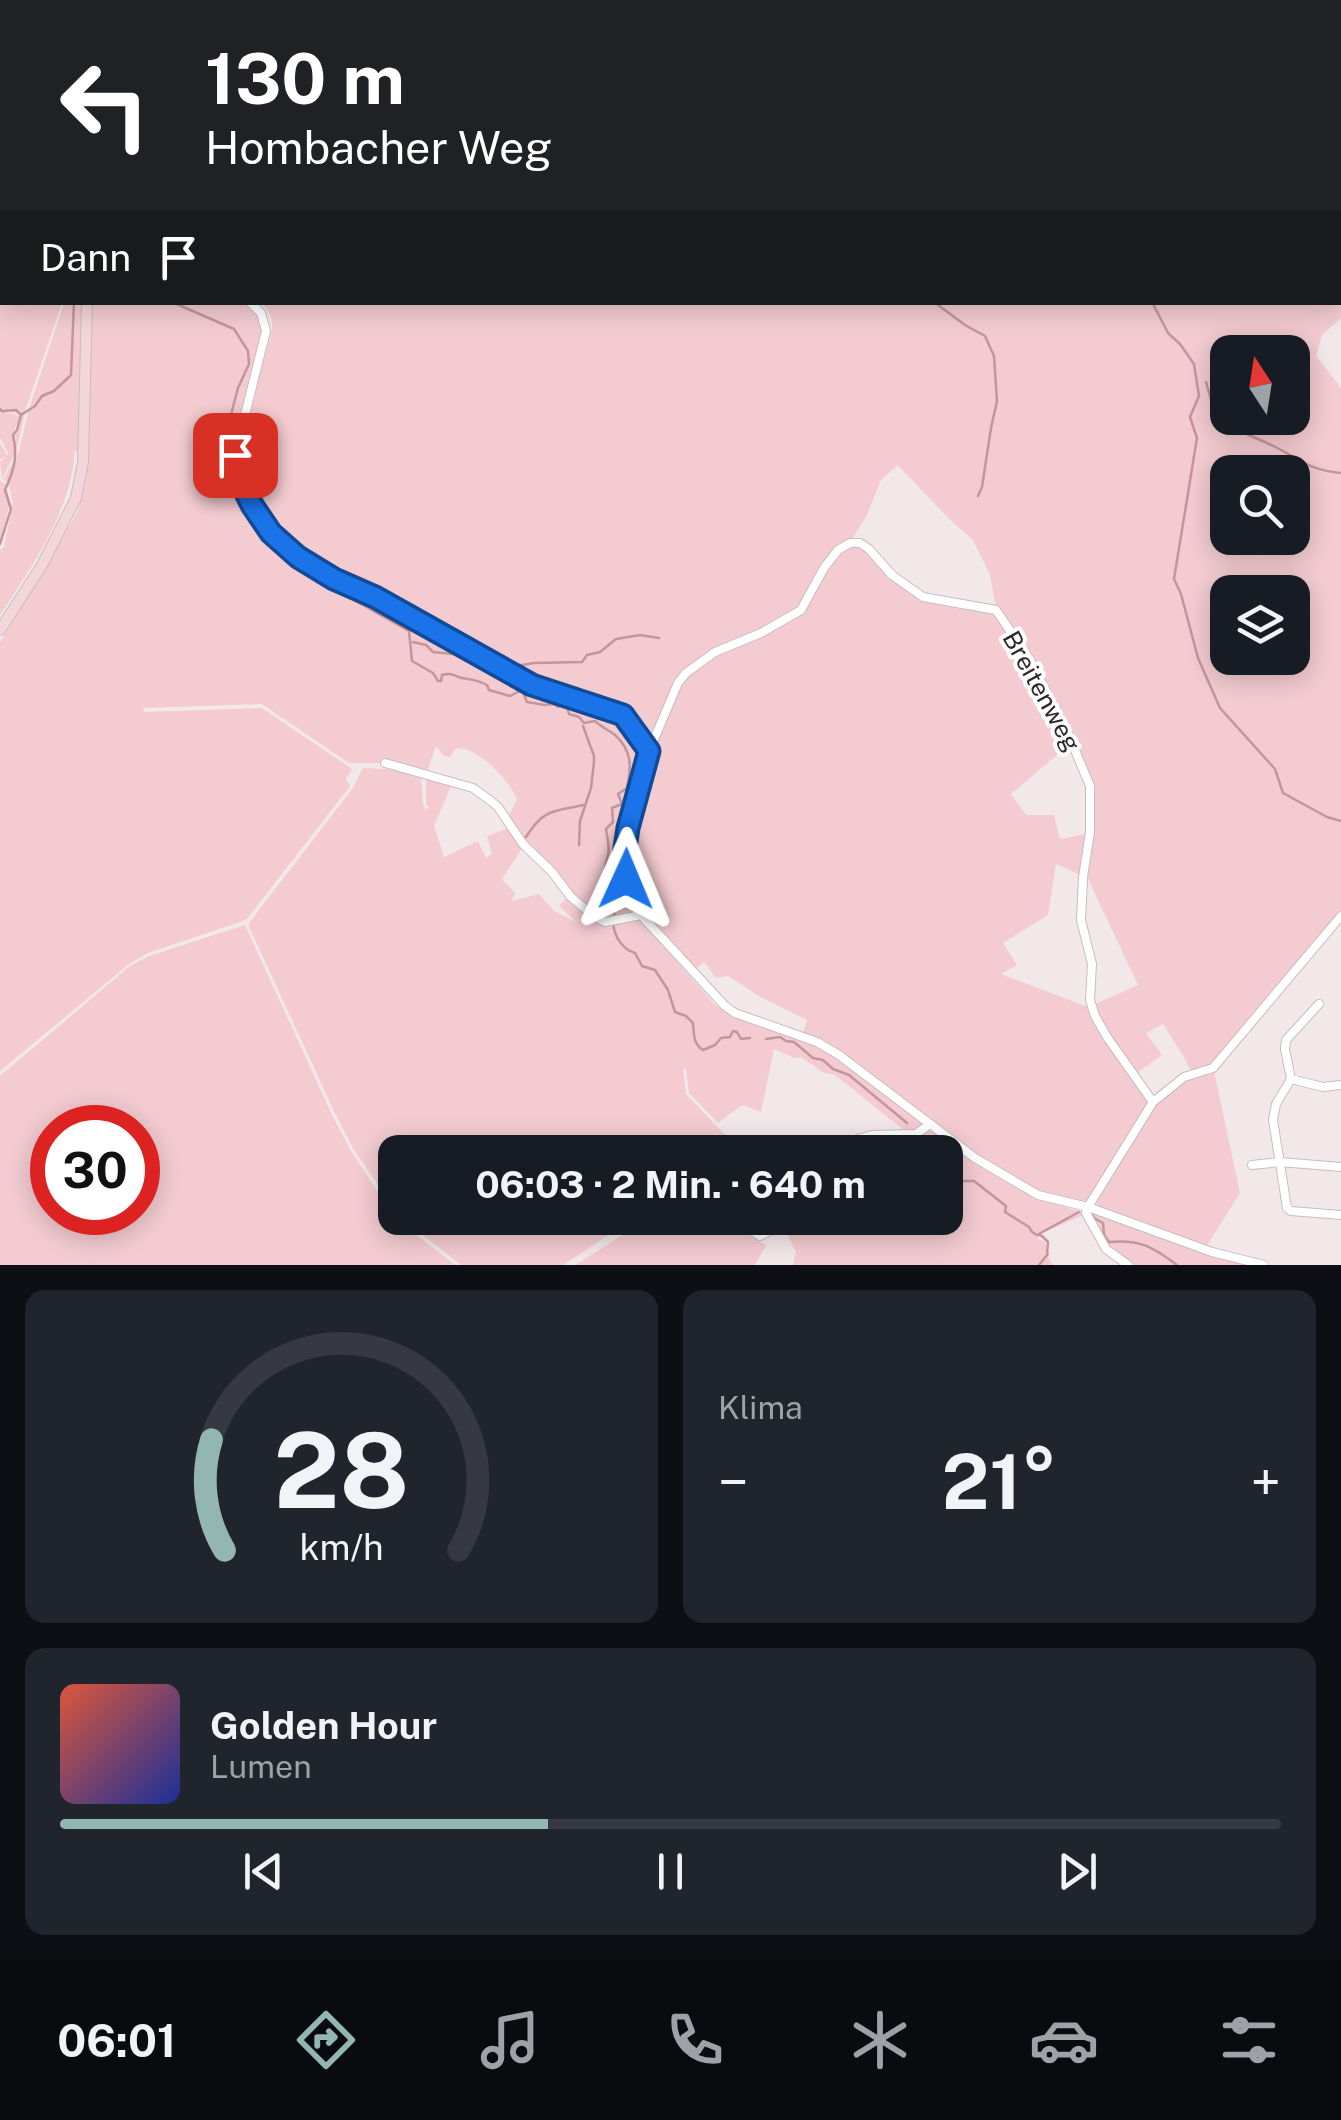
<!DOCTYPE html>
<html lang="de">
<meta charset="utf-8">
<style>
:root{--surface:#171b24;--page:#20242c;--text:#f1f3f6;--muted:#9ea1a6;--line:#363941;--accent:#94b6b3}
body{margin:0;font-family:"Public Sans",sans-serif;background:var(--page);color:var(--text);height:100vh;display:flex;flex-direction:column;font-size:38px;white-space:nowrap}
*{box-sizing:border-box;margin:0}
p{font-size:32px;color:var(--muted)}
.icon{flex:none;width:55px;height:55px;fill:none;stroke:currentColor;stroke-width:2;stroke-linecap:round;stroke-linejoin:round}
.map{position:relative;height:1265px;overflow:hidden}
.panel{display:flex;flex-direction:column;gap:25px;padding:25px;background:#0d0f14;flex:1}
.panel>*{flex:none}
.hud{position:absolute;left:0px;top:0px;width:1342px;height:305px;box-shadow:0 5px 25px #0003;background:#202124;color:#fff;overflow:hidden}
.needle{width:65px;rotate:348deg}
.controls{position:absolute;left:1210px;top:335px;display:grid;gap:20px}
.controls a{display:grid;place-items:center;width:100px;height:100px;border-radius:20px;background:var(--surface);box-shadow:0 5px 25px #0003;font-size:50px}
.speed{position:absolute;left:30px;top:1105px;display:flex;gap:20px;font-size:50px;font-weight:700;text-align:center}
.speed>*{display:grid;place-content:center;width:130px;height:130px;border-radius:50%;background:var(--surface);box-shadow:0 5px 25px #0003;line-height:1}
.speed .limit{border:15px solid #d22;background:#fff;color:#111}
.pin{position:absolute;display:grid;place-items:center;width:85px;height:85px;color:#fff;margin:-42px;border-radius:20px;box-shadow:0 5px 15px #0006}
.me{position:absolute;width:110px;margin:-55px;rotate:1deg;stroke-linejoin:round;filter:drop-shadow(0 0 8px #0008)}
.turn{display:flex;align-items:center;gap:35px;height:210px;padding:0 40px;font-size:45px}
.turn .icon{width:130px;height:130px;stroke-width:2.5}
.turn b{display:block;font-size:70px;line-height:85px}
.then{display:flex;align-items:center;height:95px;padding:0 40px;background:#0003;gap:20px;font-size:38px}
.big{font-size:75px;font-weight:700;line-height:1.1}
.panel .card{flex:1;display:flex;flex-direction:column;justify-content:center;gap:15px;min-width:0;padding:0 35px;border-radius:20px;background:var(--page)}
.panel .dial{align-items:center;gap:0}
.dial svg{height:260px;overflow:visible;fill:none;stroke:var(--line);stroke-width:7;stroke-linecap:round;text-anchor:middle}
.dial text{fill:var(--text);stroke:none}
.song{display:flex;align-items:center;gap:30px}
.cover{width:120px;height:120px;border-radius:15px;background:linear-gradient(135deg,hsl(10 70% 55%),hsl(230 70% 35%))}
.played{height:10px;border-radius:5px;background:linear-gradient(90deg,var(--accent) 40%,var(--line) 40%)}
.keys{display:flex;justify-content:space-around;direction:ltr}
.heat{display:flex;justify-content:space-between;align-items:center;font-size:55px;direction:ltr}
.panel .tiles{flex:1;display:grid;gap:25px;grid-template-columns:1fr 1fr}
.card:last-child{grid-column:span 2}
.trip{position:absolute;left:378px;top:1135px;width:585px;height:100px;border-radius:20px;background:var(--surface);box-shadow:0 5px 25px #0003;font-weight:700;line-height:100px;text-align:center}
.menu{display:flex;height:160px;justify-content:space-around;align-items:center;background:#090b0e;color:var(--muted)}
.menu .icon{width:70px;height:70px}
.menu .active{color:var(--accent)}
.menu b{font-size:45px;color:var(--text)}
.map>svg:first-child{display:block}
.green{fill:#f3cbd0;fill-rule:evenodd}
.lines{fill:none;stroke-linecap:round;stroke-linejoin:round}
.stream{stroke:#c4969c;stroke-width:2.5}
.minor-casing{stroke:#c7bdbf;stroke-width:10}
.secondary-casing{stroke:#c7bdbf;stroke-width:12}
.minor{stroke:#fff;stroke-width:8}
.secondary{stroke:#f4d5da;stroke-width:10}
.route-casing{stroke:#114b97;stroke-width:25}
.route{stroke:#1a73e8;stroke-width:18}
.labels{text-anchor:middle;stroke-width:8;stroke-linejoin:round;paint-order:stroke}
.street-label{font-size:25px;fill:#2d2929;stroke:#fff}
</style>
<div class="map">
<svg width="1341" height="1265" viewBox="0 0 1341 1265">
<rect width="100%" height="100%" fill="#f2e8e9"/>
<path class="green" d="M285 0H1000L993 2H286Z
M1145 0H1341V119L1340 2H1146Z
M1340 184 1341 318 1322 335 1316 356 1341 388V913L1213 1067 1192 1073 1184 1057 1163 1024 1146 1033 1162 1055 1133 1076 1150 1101 1089 1199C1055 1215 1005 1171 975 1156L974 1159 1034 1197 1084 1213V1215L1037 1235 1039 1240 1044 1241 1050 1254 1048 1257 1053 1265H793L796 1252 783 1226 799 1218H945V1152H867L872 1136 906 1132 835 1075 822 1072 801 1057 794 1058 774 1049 761 1112 742 1105 718 1123 689 1093 686 1069 683 1068 686 1094 731 1141 726 1152H395V1209L354 1150 335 1113 249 927V923L353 788 363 768 412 770 382 761 384 763H349L262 704 144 708 143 712 262 708 352 769 346 779 350 786 246 920 148 953 129 964 0 1071V642L78 511 85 486 88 455 75 451C71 511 32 566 0 615V550L4 547 13 502 8 482 3 480 19 451 29 409 64 303H246C269 326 263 332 257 361L263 360C269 339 281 321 261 303L1340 302ZM1228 352H1292V418H1228ZM898 465 949 519 973 540 990 575 996 608 1031 659 1070 736 1092 785V832L1085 877 1088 879 1138 985 1088 1007 1001 974 1017 965 1003 943 1048 915 1056 864 1083 876 1089 833 1060 839 1054 815H1026L1011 794 1071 743 1029 661 994 611C955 604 925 604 893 577 881 567 872 543 853 544 824 546 818 599 798 613 760 640 709 647 680 685L649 754 653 785 635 834 628 862 638 899 657 932 694 971 704 962 716 978 728 976 759 996 807 1020 802 1035 817 1040 936 1125 928 1129 924 1125 926 1122 835 1055 801 1038 735 1017 715 1005 646 926 634 907 623 881 620 851 645 762 639 741 632 730 611 713 550 695 553 689 627 713 648 750 669 696 685 671 714 650 760 631 799 609 823 568 837 549 850 542 867 515 881 480ZM1228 472H1292V538H1228ZM1228 592H1292V658H1228ZM436 746 444 756 450 757 456 748C477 746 509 780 517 799L507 819 521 840 553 869 564 891 569 895 559 906 576 922 554 911 539 894 512 901 515 893 502 879 523 847 509 828 487 836 492 853 486 858 478 841 444 857 434 826 452 784 429 777 426 779V803L429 808 426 810 423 805 421 774 426 775Z
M2 271V302L62 303 26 408 17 449 2 479 0 462 5 457 0 459V443L7 455 9 454 0 438V410L20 416 13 434 16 442 15 435 22 415 0 408V276Z
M0 481 6 484 10 502 0 546Z
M245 925 332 1115 351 1151 395 1218 455 1265H0V1076L130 966 149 956ZM52 1128H138V1212H52Z
M1214 1071 1240 1193 1206 1247 1097 1207V1201L1104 1187 1154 1102 1192 1078Z
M1090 1211 1253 1265H1132L1111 1251 1088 1213Z
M401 1218H634L563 1265H461Z
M652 1218H717L766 1245 755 1265H576L645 1220Z"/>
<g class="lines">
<path class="stream" d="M383 0 396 2
M128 2 129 0
M1340 147 1341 146
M0 279 2 273
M172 302 234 329 248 351 249 364 238 388 228 426H222C217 445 225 469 233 486 240 499 245 516 255 527 293 570 359 602 409 631L412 661 433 673 438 681H441L442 675C452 672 453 676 462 678 472 680 476 679 487 685L489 690 510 696 522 690 527 702 545 705 554 704 558 707 566 703 569 714 579 717 584 723 595 721C601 727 609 730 615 735 633 751 631 768 627 788L618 794 622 804 612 808 613 822 606 829C607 837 610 847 608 855 604 871 601 873 615 884L616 900 614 915
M934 302 965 325 985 336 994 356 997 401 991 428 982 487 978 496
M1152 302 1168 333 1180 344 1194 364 1199 396 1190 417 1197 438 1174 579 1181 594 1198 658 1220 708 1275 769 1283 793 1327 817 1341 821
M1206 382 1213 407 1223 413 1229 427C1246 434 1265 441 1281 450 1303 462 1314 471 1341 473
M0 409 2 411 16 410 21 415 17 430 13 435C18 457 14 470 5 490L11 509 0 544
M21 415 35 406 42 396 54 391 71 375 74 302
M413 642 426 645 433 652 472 656
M510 667 534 663 582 662 587 655 600 652 616 639 640 635 659 638
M526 837C544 808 554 812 583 805
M579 845 580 821 591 788 594 762V756L583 726
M613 924C615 937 622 949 635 953L642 966 655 970 668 990 675 1012 686 1016 693 1023C694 1034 693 1044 703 1050L715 1045 721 1038 730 1037 733 1031 737 1032 741 1039 750 1038
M766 1039 780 1037 786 1041 794 1042 813 1058 823 1060 833 1069 849 1075 907 1123
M920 1136 934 1150 944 1151 950 1160 953 1173 961 1181H974L1006 1206 1005 1212 1029 1227 1032 1232 1037 1235 1079 1212
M1090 1212 1094 1218 1103 1223 1104 1235 1109 1242C1140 1239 1153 1247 1177 1265
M1039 1235 1042 1236 1048 1242 1047 1255 1039 1265"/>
<g class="minor-casing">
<path id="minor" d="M437 0 444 2
M1038 2 1040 0
M1340 123 1341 122
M250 302 261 313 266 331 235 455 239 479 252 505 271 533 299 557 334 579 393 606 532 685 623 715 649 751
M385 763 473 788 491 801 498 807 523 844 552 872 571 897 595 917 605 922 641 915
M1319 1004 1286 1040 1285 1049 1291 1079 1276 1104 1273 1120 1287 1208 1291 1211 1341 1215
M1291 1079 1323 1087 1341 1085
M1153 1102 1107 1037 1095 1016 1090 1000 1092 964 1081 920 1083 877 1090 832V786L1069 736 1030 660 996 610 923 597 892 575 869 549 860 543H850L838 550 824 568 801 610 761 633 715 652 686 673 678 683 649 751 628 828 624 855 626 879 641 915 725 1006 735 1013 817 1042 839 1055 975 1158 1038 1195 1088 1207 1212 1252 1264 1265
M838 1152 851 1141 872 1135 916 1134 930 1124
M1252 1165 1280 1162 1341 1167
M1088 1207 1153 1102 1184 1077 1213 1068 1341 916
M1088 1207 1086 1213 1106 1249 1128 1265
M732 1218 760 1236 796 1218"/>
</g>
<g class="secondary-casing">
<path id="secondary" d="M199 2 200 0
M0 630 42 565 76 498 83 462 87 302"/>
</g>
<use href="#minor" class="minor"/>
<use href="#secondary" class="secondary"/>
</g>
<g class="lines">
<g class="route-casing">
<path id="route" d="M235 455 239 479 252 505 271 533 298 557 334 579 375 597 532 685 623 715 649 751 628 828 624 855 626 879"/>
</g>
<use href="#route" class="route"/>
</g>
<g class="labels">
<g class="street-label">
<text transform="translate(1042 691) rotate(61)" y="9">Breitenweg</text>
</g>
</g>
</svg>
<div class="controls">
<a><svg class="needle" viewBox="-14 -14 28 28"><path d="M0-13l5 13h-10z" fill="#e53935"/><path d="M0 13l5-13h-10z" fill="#9ea1a6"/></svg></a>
<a><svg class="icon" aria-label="search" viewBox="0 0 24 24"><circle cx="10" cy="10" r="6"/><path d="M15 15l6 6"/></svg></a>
<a><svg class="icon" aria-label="layers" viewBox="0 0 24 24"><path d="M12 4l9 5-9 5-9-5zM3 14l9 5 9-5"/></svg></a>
</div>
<div class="speed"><div class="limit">30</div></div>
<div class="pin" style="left:235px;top:455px;background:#d93025"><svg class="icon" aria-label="arrive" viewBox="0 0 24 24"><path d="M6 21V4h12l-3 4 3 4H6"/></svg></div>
<svg class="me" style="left:626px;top:879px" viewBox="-20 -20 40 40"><path d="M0-17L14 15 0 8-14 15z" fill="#1a73e8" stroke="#fff" stroke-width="4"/></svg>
<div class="trip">06:03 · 2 Min. · 640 m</div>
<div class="hud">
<div class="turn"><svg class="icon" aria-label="left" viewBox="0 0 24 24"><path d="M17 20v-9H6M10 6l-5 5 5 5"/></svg><div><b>130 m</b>Hombacher Weg</div></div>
<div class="then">Dann<svg class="icon" aria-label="arrive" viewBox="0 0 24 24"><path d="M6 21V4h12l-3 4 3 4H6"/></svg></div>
</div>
</div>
<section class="panel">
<div class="tiles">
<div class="card dial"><svg viewBox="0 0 100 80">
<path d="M14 69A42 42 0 1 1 86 69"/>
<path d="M14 69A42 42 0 0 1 10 35" stroke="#94b6b3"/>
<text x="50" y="56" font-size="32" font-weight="700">28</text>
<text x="50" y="72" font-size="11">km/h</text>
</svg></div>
<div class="card"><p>Klima</p>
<div class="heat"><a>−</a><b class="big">21°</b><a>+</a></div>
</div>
<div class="card">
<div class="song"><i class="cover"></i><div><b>Golden Hour</b><p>Lumen</p></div></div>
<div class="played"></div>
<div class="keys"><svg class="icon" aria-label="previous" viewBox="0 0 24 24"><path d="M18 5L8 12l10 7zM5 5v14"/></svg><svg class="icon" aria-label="pause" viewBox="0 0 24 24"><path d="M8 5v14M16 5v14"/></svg><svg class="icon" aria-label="next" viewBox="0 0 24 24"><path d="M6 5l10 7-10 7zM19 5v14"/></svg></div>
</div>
</div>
</section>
<nav class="menu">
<b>06:01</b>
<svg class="icon active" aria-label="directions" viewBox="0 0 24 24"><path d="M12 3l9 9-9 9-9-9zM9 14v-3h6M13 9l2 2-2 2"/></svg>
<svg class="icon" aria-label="music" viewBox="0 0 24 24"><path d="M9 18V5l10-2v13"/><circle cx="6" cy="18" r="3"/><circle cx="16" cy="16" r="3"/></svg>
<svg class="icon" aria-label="phone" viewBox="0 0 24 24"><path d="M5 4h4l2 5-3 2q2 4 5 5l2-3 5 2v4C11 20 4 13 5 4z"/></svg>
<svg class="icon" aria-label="climate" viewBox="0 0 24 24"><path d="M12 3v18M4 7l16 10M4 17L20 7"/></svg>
<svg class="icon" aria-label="car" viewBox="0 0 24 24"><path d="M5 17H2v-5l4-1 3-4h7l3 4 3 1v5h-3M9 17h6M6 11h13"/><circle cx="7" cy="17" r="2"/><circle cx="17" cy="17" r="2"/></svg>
<svg class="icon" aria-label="filters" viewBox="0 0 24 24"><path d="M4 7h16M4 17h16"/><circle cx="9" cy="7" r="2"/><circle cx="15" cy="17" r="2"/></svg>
</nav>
